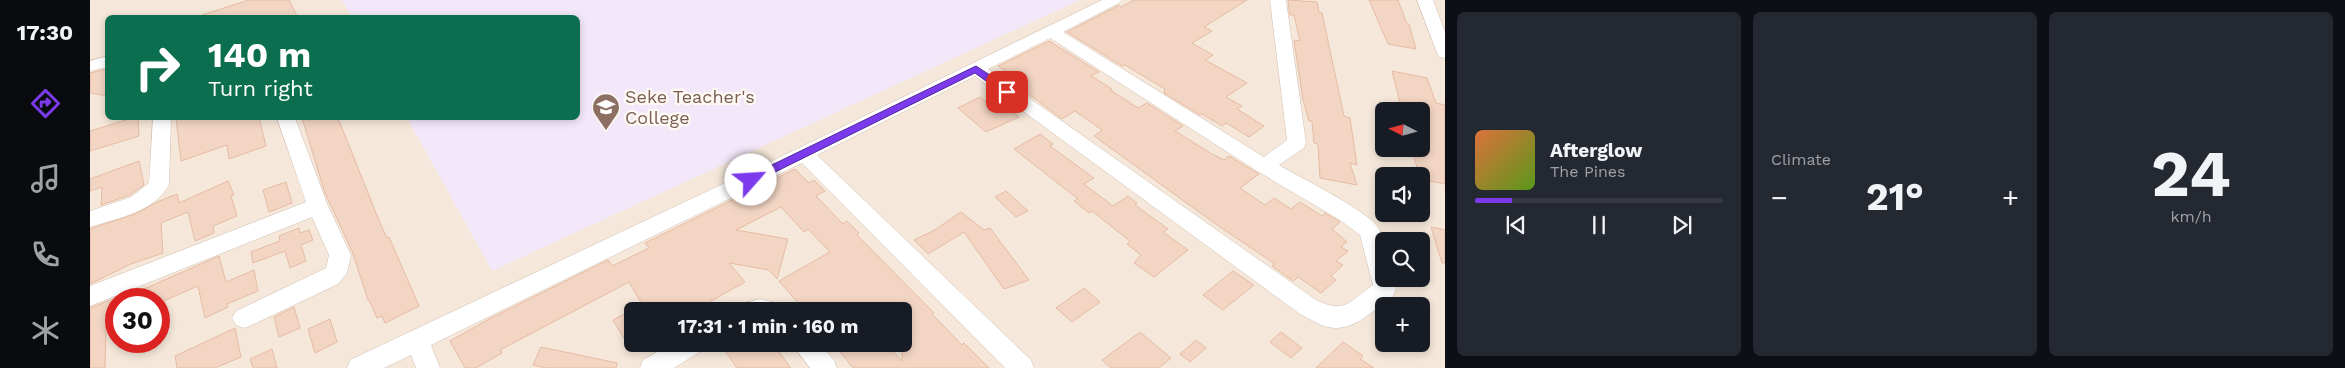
<!DOCTYPE html>
<meta charset="utf-8">
<style>
:root{--surface:#171b24;--page:#242831;--text:#f1f3f6;--muted:#9ea1a6;--line:#363941;--accent:#7c3aed}
body{margin:0;font-family:"Work Sans",sans-serif;background:var(--page);color:var(--text);height:100vh;display:flex;flex-direction:column;font-size:19px;white-space:nowrap}
*{box-sizing:border-box;margin:0}
p{font-size:16px;color:var(--muted)}
.icon{flex:none;width:28px;height:28px;fill:none;stroke:currentColor;stroke-width:2;stroke-linecap:round;stroke-linejoin:round}
.map{position:relative;flex:1;overflow:hidden}
.side{display:flex;flex-direction:column;gap:12px;padding:12px;background:#0d0f14;width:900px}
.side>*{flex:none}
.guide{position:absolute;left:15px;top:15px;width:475px;height:105px;border-radius:8px;box-shadow:0 2px 8px #0003;background:#0b6e4f;color:#fff;overflow:hidden}
.needle{width:32px;rotate:276deg}
.buttons{position:absolute;left:1285px;top:102px;display:grid;gap:10px}
.buttons a{display:grid;place-items:center;width:55px;height:55px;border-radius:8px;background:var(--surface);box-shadow:0 2px 8px #0003;font-size:25px}
.speed{position:absolute;left:15px;top:288px;display:flex;gap:10px;font-size:25px;font-weight:700;text-align:center}
.speed>*{display:grid;place-content:center;width:65px;height:65px;border-radius:50%;background:var(--surface);box-shadow:0 2px 8px #0003;line-height:1}
.speed .limit{border:8px solid #d22;background:#fff;color:#111}
.pin{position:absolute;display:grid;place-items:center;width:42px;height:42px;color:#fff;margin:-21px;border-radius:10px;box-shadow:0 2px 8px #0006}
.me{position:absolute;width:55px;margin:-28px;rotate:64deg;stroke-linejoin:round;filter:drop-shadow(0 0 4px #0008)}
.turn{display:flex;align-items:center;gap:18px;height:105px;padding:0 20px;font-size:22px}
.turn .icon{width:65px;height:65px;stroke-width:2.5}
.turn b{display:block;font-size:35px;line-height:42px}
.big{font-size:38px;font-weight:700;line-height:1.1}
.side .widget{flex:1;display:flex;flex-direction:column;justify-content:center;gap:8px;min-width:0;padding:0 18px;border-radius:8px;background:var(--page)}
.side .dial{align-items:center;gap:0}
.dial b{font-size:65px;line-height:1}
.song{display:flex;align-items:center;gap:15px}
.cover{width:60px;height:60px;border-radius:8px;background:linear-gradient(135deg,hsl(20 70% 55%),hsl(90 70% 35%))}
.played{height:5px;border-radius:2px;background:linear-gradient(90deg,var(--accent) 15%,var(--line) 15%)}
.keys{display:flex;justify-content:space-around;direction:ltr}
.heat{display:flex;justify-content:space-between;align-items:center;font-size:28px;direction:ltr}
.side .tiles{flex:1;display:grid;gap:12px;grid-template-columns:repeat(3,1fr)}
.trip{position:absolute;left:534px;top:302px;width:288px;height:50px;border-radius:8px;background:var(--surface);box-shadow:0 2px 8px #0003;font-weight:700;line-height:50px;text-align:center}
main{display:flex;flex:1;min-height:0}
.tabs{display:flex;flex-direction:column;width:90px;justify-content:space-around;align-items:center;background:#090b0e;color:var(--muted)}
.tabs .icon{width:35px;height:35px}
.tabs .on{color:var(--accent)}
.tabs b{font-size:22px;color:var(--text)}
.map>svg:first-child{display:block}
.residential{fill:#f5e8da;fill-rule:evenodd}
.education{fill:#f3e8fa}
.building{fill:#f3d5c3;stroke:#e6bba3}
.lines{fill:none;stroke-linecap:round;stroke-linejoin:round}
.minor-casing{stroke:#d1beb0;stroke-width:1}
.minor{fill:#fff;fill-rule:evenodd}
.route{fill:#7c3aed;stroke:#51269a}
.labels{text-anchor:middle;stroke-width:4.5;stroke-linejoin:round;paint-order:stroke}
.education-label{font-size:18px;fill:#785e54;stroke:#fffaf3;text-anchor:start}
</style>
<main>
<nav class="tabs">
<b>17:30</b>
<svg class="icon on" aria-label="directions" viewBox="0 0 24 24"><path d="M12 3l9 9-9 9-9-9zM9 14v-3h6M13 9l2 2-2 2"/></svg>
<svg class="icon" aria-label="music" viewBox="0 0 24 24"><path d="M9 18V5l10-2v13"/><circle cx="6" cy="18" r="3"/><circle cx="16" cy="16" r="3"/></svg>
<svg class="icon" aria-label="phone" viewBox="0 0 24 24"><path d="M5 4h4l2 5-3 2q2 4 5 5l2-3 5 2v4C11 20 4 13 5 4z"/></svg>
<svg class="icon" aria-label="climate" viewBox="0 0 24 24"><path d="M12 3v18M4 7l16 10M4 17L20 7"/></svg>
</nav>
<div class="map">
<svg width="1355" height="368" viewBox="0 0 1355 368">
<rect width="100%" height="100%" fill="#fdf6ec"/>
<path class="residential" d="M0 0H1355V368H0ZM18 18H488V118H18ZM1294 111H1331V149H1294ZM1294 176H1331V214H1294ZM1294 241H1331V279H1294ZM26 299H69V341H26ZM1294 306H1331V344H1294ZM542 311H812V344H542Z"/>
<path class="education" d="M252 0H990L402 271 317 118H488V18L262 17Z"/>
<path class="building" d="M159 0H199L208 18H112V15Z
M1044 0H1157L1114 27 1122 31 1102 43 1123 55 1115 60 1157 83 1136 97 1152 106 1147 109 1174 126 1159 137 1136 123 1132 126 1112 114 1110 115 1074 93 1075 89 1035 65 1032 66 977 32 1029 5 1031 7Z
M1198 0 1227 2 1229 12 1232 13 1254 116 1260 118 1267 165 1260 163 1267 185 1230 178 1228 144 1224 143 1222 121H1219L1213 100 1204 40 1210 41 1204 15H1200Z
M1279 0H1308L1317 24H1319L1326 49 1298 44Z
M959 41 1009 72 1001 76 1022 89 1020 90 1048 108 1057 103 1093 126 1085 131 1122 154 1134 160 1139 156 1169 174 1150 188 1175 205 1184 198 1201 209 1210 202 1232 216 1235 213 1250 222 1242 229 1257 242 1251 247 1258 251 1246 261 1253 265 1241 276 1246 280 1231 293 1208 277 1203 281 1182 266 1185 264 1127 225 1004 136 1012 130 985 111 972 119 920 80 925 77 908 66Z
M18 69V96L0 93V73Z
M1302 71 1337 78 1346 103 1355 105V184L1331 179 1321 149H1331V111H1312Z
M890 97 904 108 919 109 929 117 896 132 868 108Z
M42 118H48L49 136 0 151V131Z
M86 118H169L176 146 139 159 137 145 91 161Z
M212 118H248L290 223 297 238 299 237 329 306 295 323 292 316 287 318 279 300H278L262 251 235 193Z
M950 134 963 144 960 146 1004 178 994 184 1023 206 1038 196 1047 203 1045 205 1078 229 1073 232 1098 250 1064 277 1044 263 1051 255 1037 244 1040 241 1002 211 999 213 984 201 988 199 924 149Z
M49 161 54 185 40 195 11 205 12 187 0 191V179Z
M705 169 719 183 724 180 735 191 726 196 753 224 757 221 769 233 767 235 844 313 842 314 872 345 874 343 899 368H763L744 344H796L812 361V311H715L689 281 740 252 718 229 714 232 691 207 646 230 698 239 687 279 679 270 639 263 655 282 621 301 622 303 608 311H556L539 282 410 350 412 353 386 368H375L360 341 401 318 518 260 522 266 559 248 555 243Z
M138 181 144 195 141 196 147 216 123 226 124 233 105 241 98 212 71 223 73 253 41 264 0 284V229L45 214 67 202 87 194 89 203Z
M196 182 202 203 179 212 173 190Z
M916 191 938 211 926 217 905 197Z
M871 212 894 230 900 228 939 280 914 289 874 232 838 254 824 240 843 231Z
M1341 227 1355 230V263H1352Z
M209 228 210 233 219 230 223 240 211 245 216 261 200 268 195 251 163 263 161 252 190 241 189 236Z
M129 256 136 282 164 270 168 291 137 304 138 307 115 318 108 286 69 303V299H31Z
M1143 271 1164 285 1133 310 1113 295Z
M994 288 1010 302 982 322 966 308Z
M26 298V320L16 324 15 368H0V308Z
M204 307 210 328 189 337 184 317Z
M542 310V352L523 320Z
M240 319 247 342 225 353 218 329Z
M145 328 151 357 125 368H87L85 356Z
M1050 332 1081 358 1069 368H1021L1012 360Z
M1191 332 1212 348 1201 358 1180 342Z
M1106 340 1116 348 1100 362 1090 354Z
M1253 342 1273 356 1270 359 1284 368H1226Z
M630 344H683L701 368H647Z
M451 347 527 363 526 368H457L443 365Z
M182 349 187 368H163L160 359Z"/>
<g class="lines">
<g class="minor-casing">
<path id="minor" d="M1012 0H1032L1029 3 973 32 1174 157 1197 140 1180 0H1196L1216 143 1214 148 1189 165C1209 177 1281 212 1289 229 1296 245 1294 262 1294 279H1303L1306 289 1303 296C1285 309 1263 333 1238 327 1228 325 1219 318 1210 314L885 76 727 155 941 360 944 368H915L712 163 341 345 350 368H326L321 355 294 368H257L260 360 707 149ZM960 38 1167 171 1250 220 1270 235 1283 285C1259 302 1255 314 1226 300L898 69Z
M1327 0H1343L1355 32V58L1349 57 1347 53Z
M18 56V67L0 71V61Z
M63 118H81L79 185C64 212 28 218 0 227V211L41 197 59 183Z
M187 118H205L238 206 261 255 257 273 248 284 162 325 154 328 146 325 142 318 146 311 236 268 239 255 222 217 0 306V286L216 202Z
M670 299 690 304 693 311H648L651 304Z
M581 344H614L611 351 584 368H550L553 360Z
M702 344H729L744 360 747 368H720Z"/>
</g>
<use href="#minor" class="minor"/>
</g>
<path class="route" d="M886 66 921 89V94H914L885 73 665 182H657L656 180 657 177Z"/>
<defs>
<g id="university-pin" transform="scale(1.4375)"><path d="M0 17L-7.5 6A9.5 9.5 0 1 1 7.5 6Z" fill="#8d6e63" stroke="#fffaf3"/><path d="M0-5L7-2L0 1L-7-2ZM-4 1L0 2.5L4 1V4Q0 6-4 4Z" fill="#fff"/></g>
</defs>
<g fill-rule="evenodd">
<use href="#university-pin" x="516" y="107"/>
</g>
<g class="labels">
<g class="education-label">
<text x="535" y="103">Seke Teacher's<tspan x="535" dy="21">College</tspan></text>
</g>
</g>
</svg>
<div class="buttons">
<a><svg class="needle" viewBox="-14 -14 28 28"><path d="M0-13l5 13h-10z" fill="#e53935"/><path d="M0 13l5-13h-10z" fill="#9ea1a6"/></svg></a>
<a><svg class="icon" aria-label="sound" viewBox="0 0 24 24"><path d="M4 9h4l5-4v14l-5-4H4zM17 9q2 3 0 6"/></svg></a>
<a><svg class="icon" aria-label="search" viewBox="0 0 24 24"><circle cx="10" cy="10" r="6"/><path d="M15 15l6 6"/></svg></a>
<a>+</a>
</div>
<div class="speed"><div class="limit">30</div></div>
<div class="pin" style="left:917px;top:92px;background:#d93025"><svg class="icon" aria-label="arrive" viewBox="0 0 24 24"><path d="M6 21V4h12l-3 4 3 4H6"/></svg></div>
<svg class="me" style="left:661px;top:180px" viewBox="-20 -20 40 40"><circle r="19" fill="#fff"/><path d="M0-13L10 11 0 6-10 11z" fill="#7c3aed"/></svg>
<div class="trip">17:31 · 1 min · 160 m</div>
<div class="guide">
<div class="turn"><svg class="icon" aria-label="right" viewBox="0 0 24 24"><path d="M7 20v-9h11M14 6l5 5-5 5"/></svg><div><b>140 m</b>Turn right</div></div>
</div>
</div>
<section class="side">
<div class="tiles">
<div class="widget">
<div class="song"><i class="cover"></i><div><b>Afterglow</b><p>The Pines</p></div></div>
<div class="played"></div>
<div class="keys"><svg class="icon" aria-label="previous" viewBox="0 0 24 24"><path d="M18 5L8 12l10 7zM5 5v14"/></svg><svg class="icon" aria-label="pause" viewBox="0 0 24 24"><path d="M8 5v14M16 5v14"/></svg><svg class="icon" aria-label="next" viewBox="0 0 24 24"><path d="M6 5l10 7-10 7zM19 5v14"/></svg></div>
</div>
<div class="widget"><p>Climate</p>
<div class="heat"><a>−</a><b class="big">21°</b><a>+</a></div>
</div>
<div class="widget dial"><b>24</b><p>km/h</p></div>
</div>
</section>
</main>
